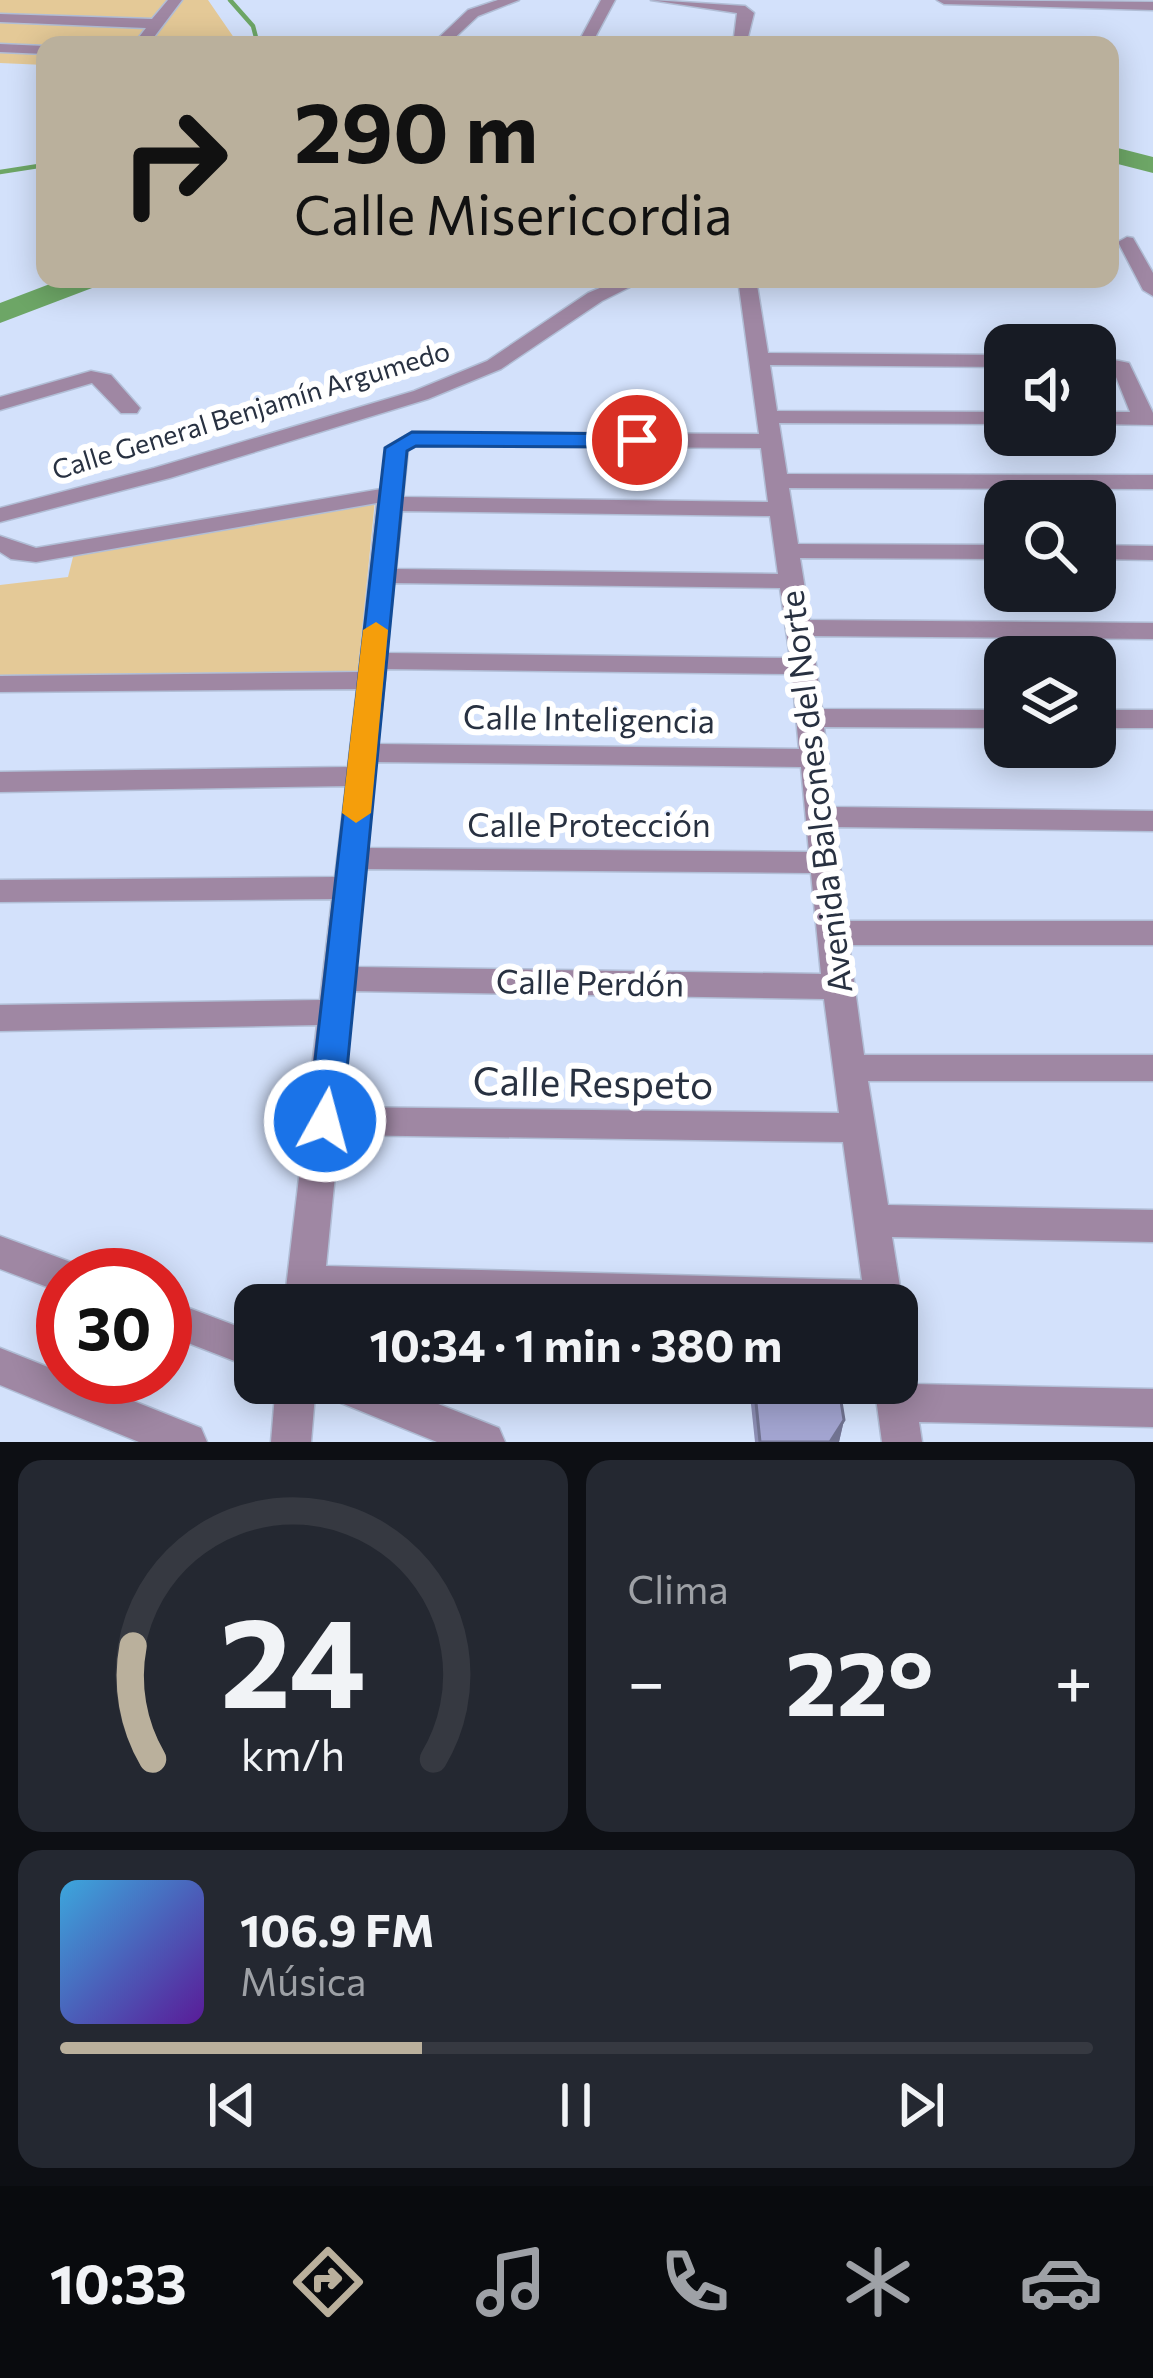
<!DOCTYPE html>
<html lang="es">
<meta charset="utf-8">
<style>
:root{--surface:#171b24;--page:#242831;--text:#f1f3f6;--muted:#9ea1a6;--line:#363941;--accent:#bab09c}
body{margin:0;font-family:Commissioner,sans-serif;background:var(--page);color:var(--text);height:100vh;display:flex;flex-direction:column;font-size:45px;white-space:nowrap}
*{box-sizing:border-box;margin:0}
p{font-size:39px;color:var(--muted)}
.icon{flex:none;width:66px;height:66px;fill:none;stroke:currentColor;stroke-width:2;stroke-linecap:round;stroke-linejoin:round}
.map{position:relative;height:1442px;overflow:hidden}
.details{display:flex;flex-direction:column;gap:18px;padding:18px;background:#0d0f14;flex:1}
.details>*{flex:none}
.guide{position:absolute;left:36px;top:36px;width:1083px;height:252px;border-radius:24px;box-shadow:0 6px 30px #0003;background:#bab09c;color:#111;overflow:hidden}
.fabs{position:absolute;left:984px;top:324px;display:grid;gap:24px}
.fabs a{display:grid;place-items:center;width:132px;height:132px;border-radius:24px;background:var(--surface);box-shadow:0 6px 30px #0003;font-size:60px}
.speed{position:absolute;left:36px;top:1248px;display:flex;gap:24px;font-size:60px;font-weight:700;text-align:center}
.speed>*{display:grid;place-content:center;width:156px;height:156px;border-radius:50%;background:var(--surface);box-shadow:0 6px 30px #0003;line-height:1}
.speed .limit{border:18px solid #d22;background:#fff;color:#111}
.pin{position:absolute;display:grid;place-items:center;width:102px;height:102px;color:#fff;margin:-51px;border:6px solid #fff;border-radius:50%;box-shadow:0 3px 12px #0007}
.me{position:absolute;width:132px;margin:-66px;rotate:7deg;stroke-linejoin:round;filter:drop-shadow(0 0 9px #0008)}
.turn{display:flex;align-items:center;gap:42px;height:252px;padding:0 60px;font-size:54px}
.turn .icon{width:156px;height:156px;stroke-width:2.5}
.turn b{display:block;font-size:84px;line-height:102px}
.big{font-size:90px;font-weight:700;line-height:1.1}
.details .card{flex:1;display:flex;flex-direction:column;justify-content:center;gap:18px;min-width:0;padding:0 42px;border-radius:24px;background:var(--page)}
.details .dial{align-items:center;gap:0}
.dial svg{height:312px;overflow:visible;fill:none;stroke:var(--line);stroke-width:7;stroke-linecap:round;text-anchor:middle}
.dial text{fill:var(--text);stroke:none}
.song{display:flex;align-items:center;gap:36px}
.cover{width:144px;height:144px;border-radius:18px;background:linear-gradient(135deg,hsl(200 70% 55%),hsl(270 70% 35%))}
.played{height:12px;border-radius:6px;background:linear-gradient(90deg,var(--accent) 35%,var(--line) 35%)}
.keys{display:flex;justify-content:space-around;direction:ltr}
.heat{display:flex;justify-content:space-between;align-items:center;font-size:66px;direction:ltr}
.details .tiles{flex:1;display:grid;gap:18px;grid-template-columns:1fr 1fr}
.card:last-child{grid-column:span 2}
.trip{position:absolute;left:234px;top:1284px;width:684px;height:120px;border-radius:24px;background:var(--surface);box-shadow:0 6px 30px #0003;font-weight:700;line-height:120px;text-align:center}
.tab-bar{display:flex;height:192px;justify-content:space-around;align-items:center;background:#090b0e;color:var(--muted)}
.tab-bar .icon{width:84px;height:84px}
.tab-bar .selected{color:var(--accent)}
.tab-bar b{font-size:54px;color:var(--text)}
.map>svg:first-child{display:block}
.green{fill:#e4c997}
.lines{fill:none;stroke-linecap:round;stroke-linejoin:round}
.stream{stroke:#6da666;stroke-width:4.5}
.river{fill:#6da666;fill-rule:evenodd}
.minor-casing{stroke:#b1bed6;stroke-width:3}
.minor{fill:#9f87a3;fill-rule:evenodd}
.wall{fill:#8c8eb4}
.shaded-wall{fill:#727492}
.building{fill:#a3a5d1;stroke:#727492;stroke-width:3}
.route{fill:#1a73e8;stroke:#114b97;stroke-width:3}
.slow{fill:#f59e0b}
.labels{text-anchor:middle;stroke-width:12;stroke-linejoin:round;paint-order:stroke}
.far-street-label{font-size:27px;fill:#283141;stroke:#fff}
.street-label{font-size:33px;fill:#283141;stroke:#fff}
.near-street-label{font-size:39px;fill:#283141;stroke:#fff}
</style>
<div class="map">
<svg width="1153" height="1442" viewBox="0 0 1153 1442">
<rect width="100%" height="100%" fill="#d3e1fb"/>
<path class="green" d="M0 0H208L239 45H45V65L0 63Z
M375 500 358 671 0 675V585L68 577 73 557 147 535Z"/>
<g class="lines">
<path class="stream" d="M230 0 253 26 258 45
M0 172 45 165"/>
<path class="river" d="M1110 146 1153 157V173L1110 162Z
M63 279H105L100 285 0 323V303Z"/>
<g class="minor-casing">
<path id="minor" d="M168 0H182L148 45H133L146 28 0 22V14L152 19Z
M498 0H519L478 16 447 45H431L468 10Z
M601 0H615L591 45H577Z
M651 0 745 6 754 13 748 37 741 41 734 37 737 13Z
M937 0 1153 2V10L944 4Z
M0 44 45 46V54L0 52Z
M1127 237 1133 238 1153 273V296L1143 290 1118 242Z
M621 279H646L602 301 501 369 428 399 170 478 0 522V508L154 468 414 391 487 361 588 293Z
M738 279H756L768 353 1005 355V367L770 365 777 411 1005 412V424L779 423 787 474 1153 475V489L789 488 798 544 1005 545V559L800 558 810 620 1153 623V639L812 636 822 709 1005 710V728L824 727 833 807 1153 811V831L836 827 846 921H1153V945H849L864 1055H1153V1081H868L888 1205 1153 1210V1242L892 1237 903 1305 897 1317V1305H526L322 1299V1305H284L317 1025 0 1031V1005L320 1000 332 899 0 902V880L335 877 346 786 0 792V772L348 767 357 689 0 692V676L359 672 377 503 36 562 11 559 0 552V536L36 548 381 489 386 447 412 432 759 434ZM416 446 761 448 768 502 403 497 408 450ZM402 511 770 516 778 574 396 569ZM394 583 780 588 790 658 387 653ZM386 669 792 674 799 749 378 744ZM376 762 801 767 809 852 368 848ZM366 869 811 873 821 974 356 967ZM353 991 824 999 839 1113 342 1107ZM339 1135 843 1142 862 1280 326 1266Z
M1095 356 1129 363 1153 413V425L1095 424V412H1130L1114 372 1095 368Z
M91 371 111 375 140 408 137 413H121L92 383 0 410V397Z
M1095 545 1153 546V560L1095 559Z
M1095 710H1153V728H1095Z
M0 1236 76 1264 81 1275H63V1293L0 1269Z
M165 1299 255 1333V1369L165 1334Z
M0 1348 63 1373V1377H73L201 1428 207 1442H139L0 1385Z
M897 1366 908 1370 914 1384 1153 1389V1427L919 1422 922 1442H882L874 1383H897Z
M276 1383H316L311 1442H271Z
M318 1383H385L499 1428 505 1442H437L324 1396Z"/>
</g>
<use href="#minor" class="minor"/>
</g>
<path class="wall" d="M751 1383H838L844 1420 839 1442H755L750 1395Z"/>
<path class="shaded-wall" d="M844 1420 839 1442H830Z"/>
<path class="building" d="M754 1383H838L844 1420 830 1442H760Z"/>
<path class="route" d="M412 432 637 434 648 440 637 447 416 446 407 451 342 1121 337 1132 325 1136 313 1132 308 1121 385 448Z"/>
<path class="slow" d="M376 622 388 630 371 813 356 823 342 813 363 630Z"/>
<g class="labels">
<g class="far-street-label">
<text transform="translate(251 411) rotate(-17)" y="9">Calle General Benjamín Argumedo</text>
</g>
<g class="street-label">
<text transform="translate(589 719) rotate(1)" y="12">Calle Inteligencia</text>
<text transform="translate(816 792) rotate(-97)" y="12">Avenida Balcones del Norte</text>
<text x="589" y="837">Calle Protección</text>
<text transform="translate(590 983) rotate(1)" y="12">Calle Perdón</text>
</g>
<g class="near-street-label">
<text transform="translate(593 1083) rotate(1)" y="14">Calle Respeto</text>
</g>
</g>
</svg>
<div class="fabs">
<a><svg class="icon" aria-label="sound" viewBox="0 0 24 24"><path d="M4 9h4l5-4v14l-5-4H4zM17 9q2 3 0 6"/></svg></a>
<a><svg class="icon" aria-label="search" viewBox="0 0 24 24"><circle cx="10" cy="10" r="6"/><path d="M15 15l6 6"/></svg></a>
<a><svg class="icon" aria-label="layers" viewBox="0 0 24 24"><path d="M12 4l9 5-9 5-9-5zM3 14l9 5 9-5"/></svg></a>
</div>
<div class="speed"><div class="limit">30</div></div>
<div class="pin" style="left:637px;top:440px;background:#d93025"><svg class="icon" aria-label="arrive" viewBox="0 0 24 24"><path d="M6 21V4h12l-3 4 3 4H6"/></svg></div>
<svg class="me" style="left:325px;top:1121px" viewBox="-20 -20 40 40"><circle r="17" fill="#1a73e8" stroke="#fff" stroke-width="3"/><path d="M0-11L8 9 0 5-8 9z" fill="#fff"/></svg>
<div class="trip">10:34 · 1 min · 380 m</div>
<div class="guide">
<div class="turn"><svg class="icon" aria-label="right" viewBox="0 0 24 24"><path d="M7 20v-9h11M14 6l5 5-5 5"/></svg><div><b>290 m</b>Calle Misericordia</div></div>
</div>
</div>
<section class="details">
<div class="tiles">
<div class="card dial"><svg viewBox="0 0 100 80">
<path d="M14 69A42 42 0 1 1 86 69"/>
<path d="M14 69A42 42 0 0 1 9 40" stroke="#bab09c"/>
<text x="50" y="56" font-size="32" font-weight="700">24</text>
<text x="50" y="72" font-size="11">km/h</text>
</svg></div>
<div class="card"><p>Clima</p>
<div class="heat"><a>−</a><b class="big">22°</b><a>+</a></div>
</div>
<div class="card">
<div class="song"><i class="cover"></i><div><b>106.9 FM</b><p>Música</p></div></div>
<div class="played"></div>
<div class="keys"><svg class="icon" aria-label="previous" viewBox="0 0 24 24"><path d="M18 5L8 12l10 7zM5 5v14"/></svg><svg class="icon" aria-label="pause" viewBox="0 0 24 24"><path d="M8 5v14M16 5v14"/></svg><svg class="icon" aria-label="next" viewBox="0 0 24 24"><path d="M6 5l10 7-10 7zM19 5v14"/></svg></div>
</div>
</div>
</section>
<nav class="tab-bar">
<b>10:33</b>
<svg class="icon selected" aria-label="directions" viewBox="0 0 24 24"><path d="M12 3l9 9-9 9-9-9zM9 14v-3h6M13 9l2 2-2 2"/></svg>
<svg class="icon" aria-label="music" viewBox="0 0 24 24"><path d="M9 18V5l10-2v13"/><circle cx="6" cy="18" r="3"/><circle cx="16" cy="16" r="3"/></svg>
<svg class="icon" aria-label="phone" viewBox="0 0 24 24"><path d="M5 4h4l2 5-3 2q2 4 5 5l2-3 5 2v4C11 20 4 13 5 4z"/></svg>
<svg class="icon" aria-label="climate" viewBox="0 0 24 24"><path d="M12 3v18M4 7l16 10M4 17L20 7"/></svg>
<svg class="icon" aria-label="car" viewBox="0 0 24 24"><path d="M5 17H2v-5l4-1 3-4h7l3 4 3 1v5h-3M9 17h6M6 11h13"/><circle cx="7" cy="17" r="2"/><circle cx="17" cy="17" r="2"/></svg>
</nav>
